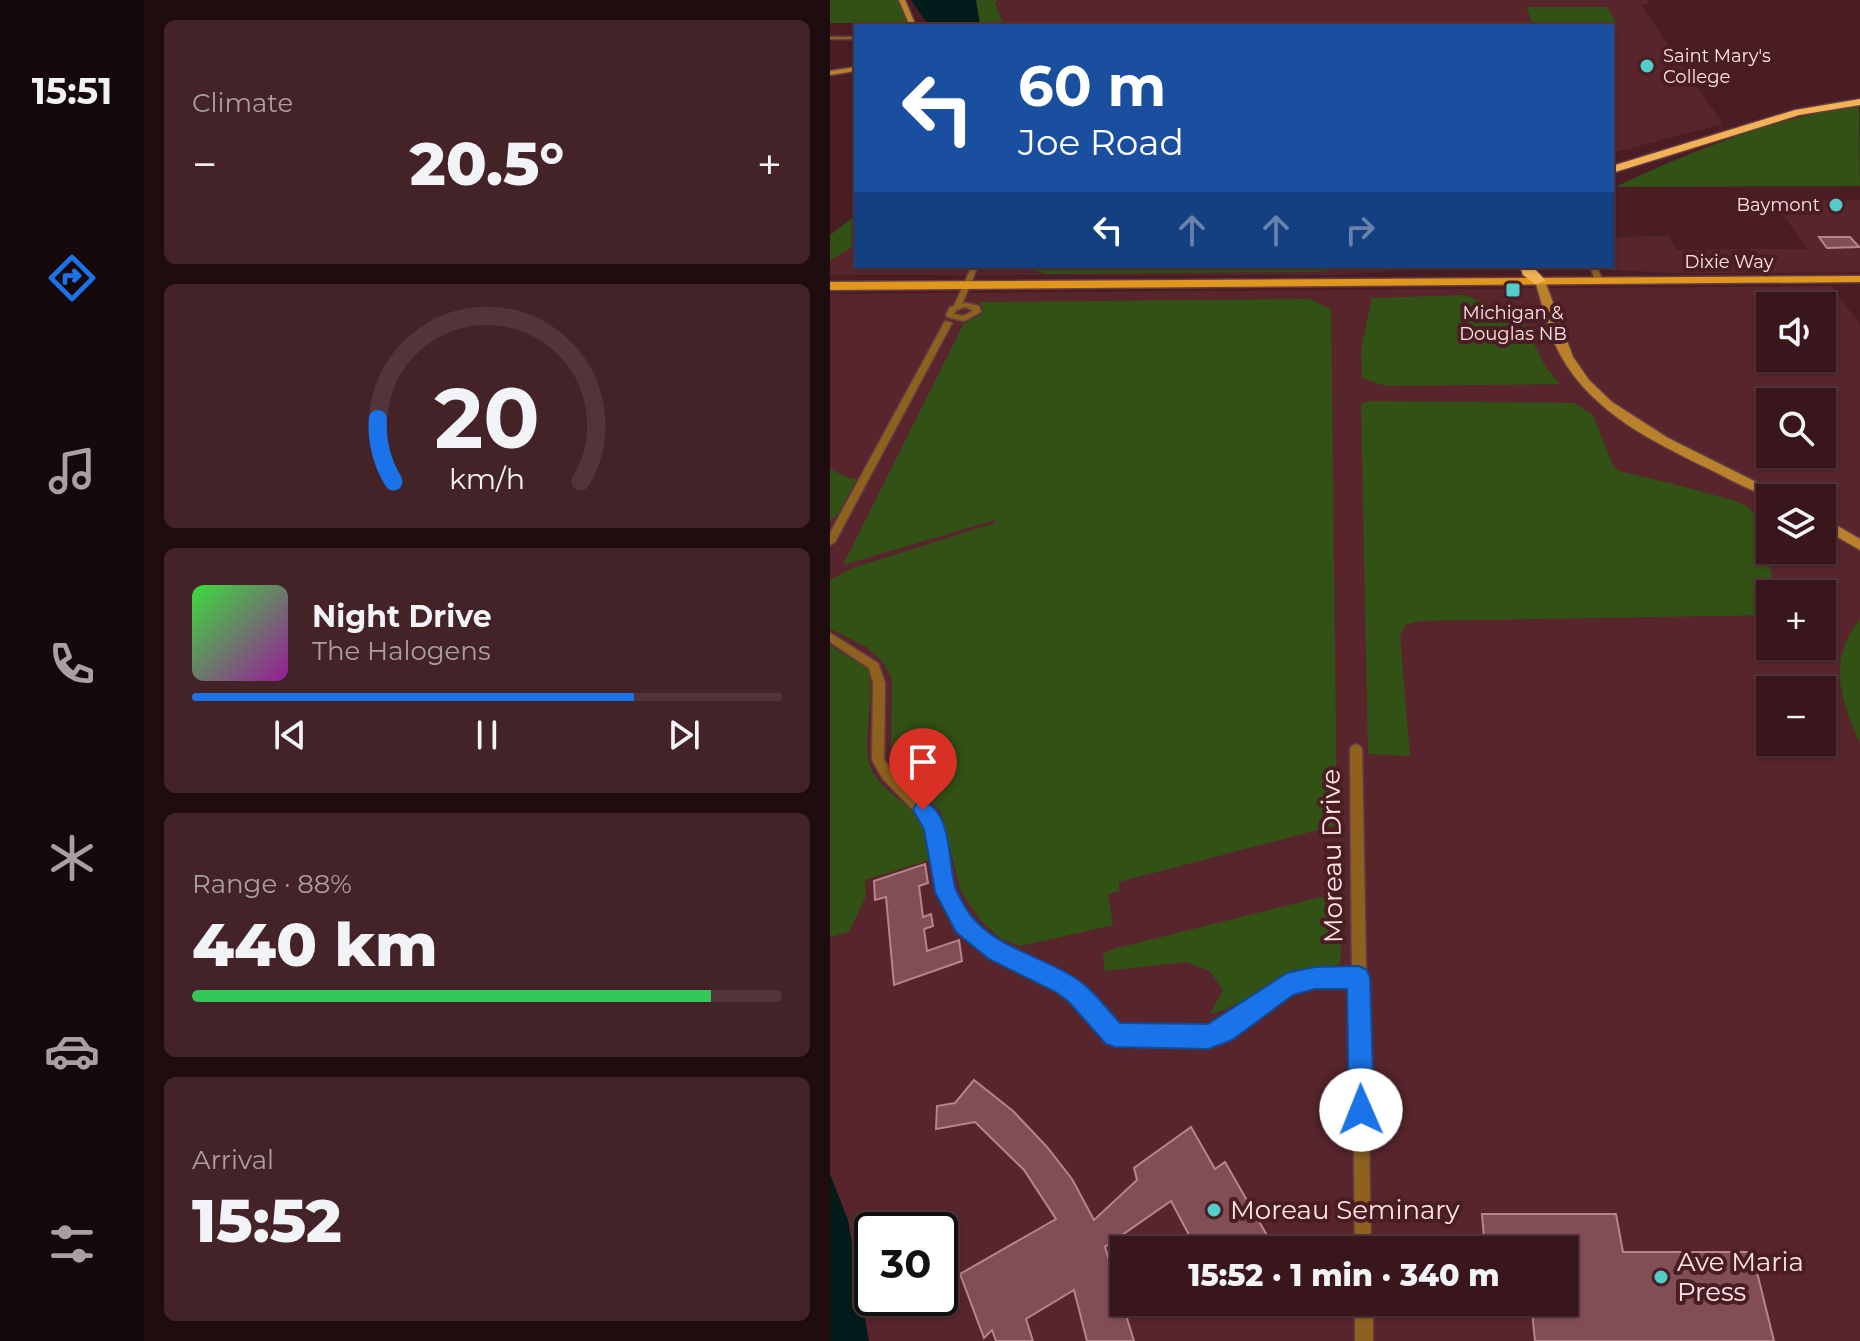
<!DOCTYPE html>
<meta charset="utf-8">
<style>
:root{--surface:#38161b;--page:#432328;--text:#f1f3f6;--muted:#ab9fa3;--line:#52353a;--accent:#1a73e8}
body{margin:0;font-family:Montserrat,sans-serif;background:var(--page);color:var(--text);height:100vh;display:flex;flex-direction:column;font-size:30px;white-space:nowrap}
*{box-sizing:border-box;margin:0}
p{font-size:26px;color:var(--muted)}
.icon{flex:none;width:44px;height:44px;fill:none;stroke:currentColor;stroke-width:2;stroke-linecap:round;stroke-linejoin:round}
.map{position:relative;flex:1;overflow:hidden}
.panel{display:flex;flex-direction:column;gap:20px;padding:20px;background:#1f0c0f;width:686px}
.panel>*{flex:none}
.guide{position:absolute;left:24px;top:24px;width:760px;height:244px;border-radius:0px;box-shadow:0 2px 6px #0004,0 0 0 2px var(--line);background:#1a4fa0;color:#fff;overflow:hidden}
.tools{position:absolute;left:926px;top:292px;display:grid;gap:16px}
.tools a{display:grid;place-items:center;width:80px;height:80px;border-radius:0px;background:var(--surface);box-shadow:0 2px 6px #0004,0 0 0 2px var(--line);font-size:40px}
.speed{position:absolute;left:24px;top:1212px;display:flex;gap:16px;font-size:40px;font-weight:700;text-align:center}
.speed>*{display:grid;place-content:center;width:104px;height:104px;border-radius:50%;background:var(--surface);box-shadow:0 2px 6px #0004,0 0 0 2px var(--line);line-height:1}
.speed .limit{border:4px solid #111;border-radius:12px;background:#fff;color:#111}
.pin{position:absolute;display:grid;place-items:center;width:68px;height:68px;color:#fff;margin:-82px -34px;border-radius:50% 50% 50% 0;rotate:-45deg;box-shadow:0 0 8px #0007}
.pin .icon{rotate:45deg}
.me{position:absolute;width:88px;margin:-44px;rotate:359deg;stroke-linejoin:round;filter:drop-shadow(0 0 6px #0008)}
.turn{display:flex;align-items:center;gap:28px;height:168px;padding:0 32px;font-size:36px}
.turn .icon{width:104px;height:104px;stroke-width:2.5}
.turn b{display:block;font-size:56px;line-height:68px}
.lanes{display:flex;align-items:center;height:76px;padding:0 32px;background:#0003;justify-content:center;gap:40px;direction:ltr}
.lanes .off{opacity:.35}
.big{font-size:60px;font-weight:800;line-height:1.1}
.panel .card{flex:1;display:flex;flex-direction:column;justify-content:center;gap:12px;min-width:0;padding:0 28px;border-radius:12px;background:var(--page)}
.panel .dial{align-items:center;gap:0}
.dial svg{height:208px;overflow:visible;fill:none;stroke:var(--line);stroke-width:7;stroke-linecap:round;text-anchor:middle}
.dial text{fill:var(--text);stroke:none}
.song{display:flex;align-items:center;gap:24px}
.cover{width:96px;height:96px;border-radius:12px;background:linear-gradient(135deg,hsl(120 70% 55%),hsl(300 70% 35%))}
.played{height:8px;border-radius:4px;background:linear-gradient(90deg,var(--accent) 75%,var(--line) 75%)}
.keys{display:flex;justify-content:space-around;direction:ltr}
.heat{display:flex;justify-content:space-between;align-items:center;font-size:44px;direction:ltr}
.charge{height:12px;border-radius:6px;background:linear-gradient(90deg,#34c759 88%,var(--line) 0)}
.trip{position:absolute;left:280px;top:1236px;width:468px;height:80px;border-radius:0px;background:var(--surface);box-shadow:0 2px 6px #0004,0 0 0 2px var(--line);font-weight:800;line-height:80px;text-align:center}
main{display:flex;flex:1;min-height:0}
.menu{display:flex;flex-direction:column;width:144px;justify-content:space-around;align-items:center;background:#16090b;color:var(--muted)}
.menu .icon{width:56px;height:56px}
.menu .on{color:var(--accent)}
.menu b{font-size:36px;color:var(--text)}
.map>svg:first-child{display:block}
.built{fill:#58252d;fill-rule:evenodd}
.green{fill:#325115}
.water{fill:#021b1b}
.building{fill:#804e54;stroke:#ba8389;stroke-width:2}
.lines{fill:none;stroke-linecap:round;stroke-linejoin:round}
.street-casing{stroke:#673d43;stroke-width:3}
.secondary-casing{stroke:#673d43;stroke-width:3}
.primary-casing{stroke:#673d43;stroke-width:3}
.highway-casing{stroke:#673d43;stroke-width:3}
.street{fill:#8e611e;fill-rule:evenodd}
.secondary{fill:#ba812d;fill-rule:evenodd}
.primary{fill:#e0971c;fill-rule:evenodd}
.highway{fill:#f4b257;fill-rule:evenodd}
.route{fill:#1a73e8;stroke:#114b97;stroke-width:2}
.poi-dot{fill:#53cdca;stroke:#4a1d24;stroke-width:3}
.labels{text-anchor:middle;stroke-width:8;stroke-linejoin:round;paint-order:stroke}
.far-poi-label{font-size:18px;fill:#fee5e7;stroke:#4a1d24;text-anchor:start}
.far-street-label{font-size:18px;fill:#fee5e7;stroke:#4a1d24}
.near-street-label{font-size:26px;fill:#fee5e7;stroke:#4a1d24}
.near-poi-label{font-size:26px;fill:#fee5e7;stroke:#4a1d24;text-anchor:start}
</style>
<main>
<nav class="menu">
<b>15:51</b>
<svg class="icon on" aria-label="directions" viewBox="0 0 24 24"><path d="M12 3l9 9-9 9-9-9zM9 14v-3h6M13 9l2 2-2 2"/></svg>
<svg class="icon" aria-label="music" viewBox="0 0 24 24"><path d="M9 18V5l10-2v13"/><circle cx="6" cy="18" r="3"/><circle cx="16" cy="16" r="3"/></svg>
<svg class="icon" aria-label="phone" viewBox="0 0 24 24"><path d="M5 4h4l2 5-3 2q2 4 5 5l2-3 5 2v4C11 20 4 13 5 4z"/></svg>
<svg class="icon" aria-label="climate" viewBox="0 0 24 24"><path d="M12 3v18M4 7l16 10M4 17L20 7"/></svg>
<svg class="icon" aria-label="car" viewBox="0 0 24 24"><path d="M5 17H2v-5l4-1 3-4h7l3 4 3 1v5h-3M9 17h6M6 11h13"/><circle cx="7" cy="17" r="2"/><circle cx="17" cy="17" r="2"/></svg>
<svg class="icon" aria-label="filters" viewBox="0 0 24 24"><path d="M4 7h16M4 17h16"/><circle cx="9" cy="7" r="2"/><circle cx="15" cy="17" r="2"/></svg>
</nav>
<section class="panel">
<div class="card"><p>Climate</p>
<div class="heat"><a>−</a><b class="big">20.5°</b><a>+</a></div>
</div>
<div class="card dial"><svg viewBox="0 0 100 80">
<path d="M14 69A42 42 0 1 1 86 69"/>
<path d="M14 69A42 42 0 0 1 8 45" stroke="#1a73e8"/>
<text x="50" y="56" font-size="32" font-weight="700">20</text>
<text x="50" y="72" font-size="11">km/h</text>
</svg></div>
<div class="card">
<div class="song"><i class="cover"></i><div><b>Night Drive</b><p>The Halogens</p></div></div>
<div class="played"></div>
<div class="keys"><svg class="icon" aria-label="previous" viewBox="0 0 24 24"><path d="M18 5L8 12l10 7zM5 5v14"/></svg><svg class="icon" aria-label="pause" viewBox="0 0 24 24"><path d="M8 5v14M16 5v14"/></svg><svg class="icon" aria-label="next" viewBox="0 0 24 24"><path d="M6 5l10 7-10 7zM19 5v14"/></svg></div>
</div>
<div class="card"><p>Range · 88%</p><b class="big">440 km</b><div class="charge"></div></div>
<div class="card"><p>Arrival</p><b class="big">15:52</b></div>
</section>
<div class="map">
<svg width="1030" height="1341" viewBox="0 0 1030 1341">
<rect width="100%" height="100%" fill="#4a1d24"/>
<path class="built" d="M165 0H817L819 3 811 5 893 124 782 153V26H174Z
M943 200H1030V272L936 273 933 270 919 249H977Z
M839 236 846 250 907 249 921 273H840L771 269 770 266H782V237Z
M26 244V266H666L503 275H0V261Z
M1002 286 1030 325V1341H0V294ZM940 306H992V358H940ZM940 402H992V454H940ZM940 498H992V550H940ZM940 594H992V646H940ZM940 690H992V742H940ZM42 1230H110V1298H42ZM294 1250H734V1302H294Z"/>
<path class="green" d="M0 0H69L78 23H0Z
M146 0H168L165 2 174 26H150Z
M696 7H777L787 24H703Z
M1029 106 1030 186 785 187C862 151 944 117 1029 106Z
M26 215V244L0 261V235Z
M184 266H513V269L491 272 217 274Z
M635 295 692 319 715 366 730 384 556 386 532 378 531 349 542 298Z
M479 299 501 309 507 825 289 882V891L278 894 283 925 191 946 171 939 151 921 131 892 111 812 73 773 61 752 62 678 52 661 35 646 0 629V580L23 568 165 523V520L13 565 134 323 152 314 153 306 147 302Z
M540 401 745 403 763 415 783 466 789 471 844 484 909 502 919 508 927 517 932 535 946 594H940V615L589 621 577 624 570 635 580 756 538 754 531 404Z
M0 469 19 478 27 479 8 514 0 522Z
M1030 619V743C1010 699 997 660 1030 619Z
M0 645 38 669C46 700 32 732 39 763 47 793 89 804 100 834 102 841 102 851 103 859L35 880 36 896 19 932 0 937Z
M491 897 509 903 513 913 510 963C500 971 493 968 480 971 444 979 416 1005 380 1014L393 990 380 971 356 962 275 971 273 953 287 948Z"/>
<path class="water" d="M81 0H146L150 26H99Z
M0 1174 18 1220 39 1341H0Z"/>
<path class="building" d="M989 237H1020L1029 247 997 248Z
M95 864 98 883 89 886 93 917 101 914 103 926 94 929 97 951 129 940 132 961 64 985 56 897 45 900 44 881Z
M144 1080 183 1111 217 1147 242 1179 264 1220 307 1180 304 1168 361 1127 385 1169 395 1162 442 1244 434 1250H367L341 1201 275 1247 304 1341H257L244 1290 196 1319 203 1341H166L162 1330 154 1338 130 1274 226 1219 194 1170 145 1122 106 1129 107 1106 125 1103Z
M652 1214H786L793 1252H922L944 1341H705L701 1302H734V1250H655Z"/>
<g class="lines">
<g class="street-casing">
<path id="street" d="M248 25H294L296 26H246Z
M0 37H26V39H0Z
M142 266H148L132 304 136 303 149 306 151 312 134 321 117 317 116 315 120 307 124 306ZM136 307 143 311 133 316 124 314 126 310Z
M760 266H766L773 281 772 283H766Z
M115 321 122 323 5 542 0 545V533Z
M0 633 48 663 55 683 54 759 61 771 104 815 119 881 132 910 152 933 172 946 225 971 253 989 288 1028 378 1029 389 1025 452 980 485 971H522L520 749 522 746 526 744 530 746 532 749 541 1250H525L522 985H485L460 991 398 1036 378 1043 285 1042 280 1040 243 999 215 981 162 956 142 943 122 918 105 881 94 821 53 779 42 760 43 683 39 668 0 642Z
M525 1302H543V1341H525Z"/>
</g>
<g class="secondary-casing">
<path id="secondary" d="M69 0H75L86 26H80Z
M26 67V71L0 75V71Z
M710 278 715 281 743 357 759 380 782 402 838 438 958 498C930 498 904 481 879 469 823 442 762 412 731 356 718 333 713 306 705 281Z
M992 517 1030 539V550L992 528Z"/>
</g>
<g class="primary-casing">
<path id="primary" d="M1030 276V282L0 290V282Z"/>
</g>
<g class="highway-casing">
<path id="highway" d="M1030 99V105L969 115 782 173V166L965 110Z
M690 266H702L716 281 705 284 693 275Z"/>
</g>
<use href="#street" class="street"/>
<use href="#secondary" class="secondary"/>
<use href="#primary" class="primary"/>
<use href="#highway" class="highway"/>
</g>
<path class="route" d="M93 801C124 813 117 865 126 890 130 898 136 910 142 917 167 947 209 956 242 976 261 987 275 1007 290 1023L378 1024 457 973 485 967 529 966 537 970 540 978 544 1110 540 1119 531 1123 522 1119 519 1110 517 989H485L463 995 402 1040 378 1049 285 1047 276 1044 239 1002 226 992 159 959 126 932 105 892 94 829 83 810 86 804Z"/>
<g class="poi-dot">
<circle cx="817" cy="66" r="8"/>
<circle cx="1006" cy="205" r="8"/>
<rect x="675" y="282" width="16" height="16" rx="4"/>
<circle cx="384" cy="1210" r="8"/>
<circle cx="831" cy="1277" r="8"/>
</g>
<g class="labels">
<g class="far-poi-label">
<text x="833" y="62">Saint Mary's<tspan x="833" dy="21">College</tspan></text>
<text x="990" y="211" text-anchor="end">Baymont</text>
<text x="683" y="319" text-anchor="middle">Michigan &amp;<tspan x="683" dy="21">Douglas NB</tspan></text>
</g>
<g class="far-street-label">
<text x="899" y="268">Dixie Way</text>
</g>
<g class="near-street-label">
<text transform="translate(502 856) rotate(-91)" y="9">Moreau Drive</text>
</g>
<g class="near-poi-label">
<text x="400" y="1219">Moreau Seminary</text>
<text x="847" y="1271">Ave Maria<tspan x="847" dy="30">Press</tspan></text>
</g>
</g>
</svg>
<div class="tools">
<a><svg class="icon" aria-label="sound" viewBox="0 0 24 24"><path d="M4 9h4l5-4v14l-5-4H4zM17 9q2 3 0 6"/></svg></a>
<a><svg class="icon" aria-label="search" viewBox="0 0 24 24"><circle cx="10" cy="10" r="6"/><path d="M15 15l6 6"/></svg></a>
<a><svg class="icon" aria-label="layers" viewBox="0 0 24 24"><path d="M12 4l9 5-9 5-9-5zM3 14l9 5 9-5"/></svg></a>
<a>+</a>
<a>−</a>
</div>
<div class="speed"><div class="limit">30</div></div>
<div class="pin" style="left:93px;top:810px;background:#d93025"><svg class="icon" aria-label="arrive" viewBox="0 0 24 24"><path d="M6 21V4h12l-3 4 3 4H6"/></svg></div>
<svg class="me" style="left:531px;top:1110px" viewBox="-20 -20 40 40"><circle r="19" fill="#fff"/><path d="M0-13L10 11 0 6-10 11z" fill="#1a73e8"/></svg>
<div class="trip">15:52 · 1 min · 340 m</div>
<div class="guide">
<div class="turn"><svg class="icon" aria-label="left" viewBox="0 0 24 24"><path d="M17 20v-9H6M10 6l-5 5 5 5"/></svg><div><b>60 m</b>Joe Road</div></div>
<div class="lanes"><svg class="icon" aria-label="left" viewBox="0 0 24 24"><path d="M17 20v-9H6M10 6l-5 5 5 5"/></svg><svg class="icon off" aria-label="ahead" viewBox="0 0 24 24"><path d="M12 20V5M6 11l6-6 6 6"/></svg><svg class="icon off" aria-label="ahead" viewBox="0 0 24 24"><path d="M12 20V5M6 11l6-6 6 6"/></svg><svg class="icon off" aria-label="right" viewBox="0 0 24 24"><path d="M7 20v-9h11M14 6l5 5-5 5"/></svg></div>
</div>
</div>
</main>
